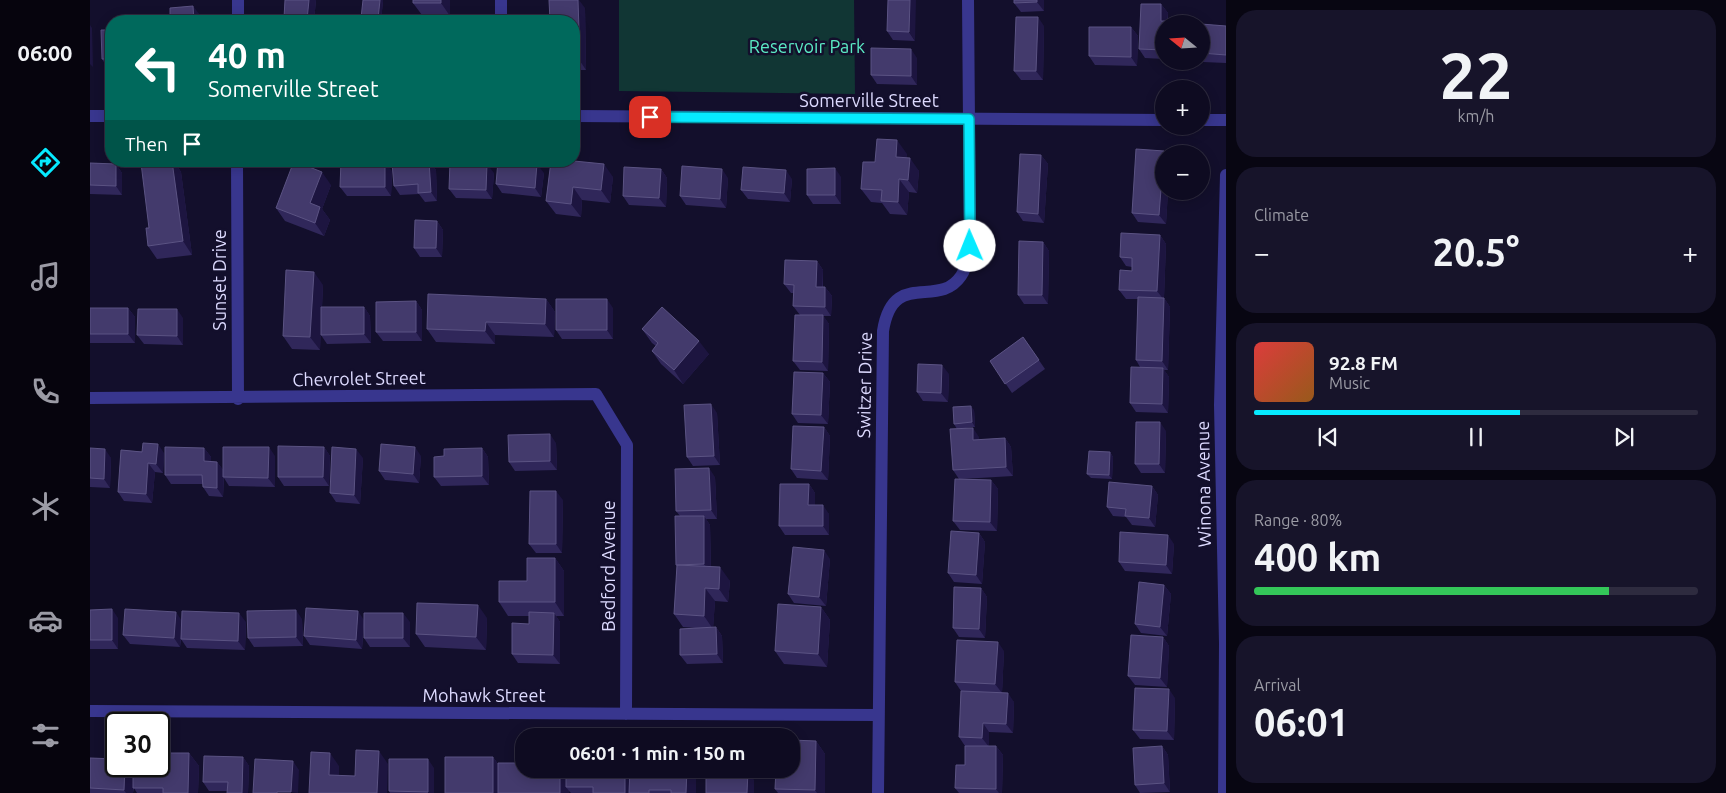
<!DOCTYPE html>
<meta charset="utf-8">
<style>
:root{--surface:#0e0b21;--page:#17142a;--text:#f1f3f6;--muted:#9b9ba5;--line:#2e2b3f;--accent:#06eaff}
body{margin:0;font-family:Ubuntu,sans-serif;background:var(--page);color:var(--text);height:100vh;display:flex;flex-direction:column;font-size:19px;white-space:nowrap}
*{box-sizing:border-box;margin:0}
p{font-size:16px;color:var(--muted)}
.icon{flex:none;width:28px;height:28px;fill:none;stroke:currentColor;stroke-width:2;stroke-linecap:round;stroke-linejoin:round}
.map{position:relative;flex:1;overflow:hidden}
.drawer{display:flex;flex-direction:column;gap:10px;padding:10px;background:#080612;width:500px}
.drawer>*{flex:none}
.banner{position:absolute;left:15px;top:15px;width:475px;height:152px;border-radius:20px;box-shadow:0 2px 12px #0003,0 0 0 1px var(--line);background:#00695c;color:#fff;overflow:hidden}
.needle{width:32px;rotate:288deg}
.controls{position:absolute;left:1065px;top:15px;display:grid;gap:10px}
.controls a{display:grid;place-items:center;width:55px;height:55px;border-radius:50%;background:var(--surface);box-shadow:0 2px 12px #0003,0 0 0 1px var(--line);font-size:25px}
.speed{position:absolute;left:15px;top:712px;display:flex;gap:10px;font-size:25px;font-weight:700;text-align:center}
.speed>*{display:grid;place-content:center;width:65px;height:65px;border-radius:50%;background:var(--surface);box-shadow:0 2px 12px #0003,0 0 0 1px var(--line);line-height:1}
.speed .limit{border:2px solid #111;border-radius:8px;background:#fff;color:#111}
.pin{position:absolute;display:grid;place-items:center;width:42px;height:42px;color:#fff;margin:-21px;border-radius:10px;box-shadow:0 2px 8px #0006}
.me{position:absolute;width:55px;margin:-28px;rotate:359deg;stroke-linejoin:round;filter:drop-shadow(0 0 4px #0008)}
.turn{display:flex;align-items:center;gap:18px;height:105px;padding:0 20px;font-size:22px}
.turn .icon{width:65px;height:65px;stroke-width:2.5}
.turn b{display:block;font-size:35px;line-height:42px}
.then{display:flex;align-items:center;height:48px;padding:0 20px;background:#0003;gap:10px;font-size:19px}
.big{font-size:38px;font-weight:600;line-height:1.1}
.drawer .widget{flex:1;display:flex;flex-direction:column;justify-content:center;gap:8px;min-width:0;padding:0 18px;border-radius:20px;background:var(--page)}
.drawer .dial{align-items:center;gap:0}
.dial b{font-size:65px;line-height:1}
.song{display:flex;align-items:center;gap:15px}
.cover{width:60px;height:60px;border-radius:8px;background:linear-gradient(135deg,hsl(0 70% 55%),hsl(30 70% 35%))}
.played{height:5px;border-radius:2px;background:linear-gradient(90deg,var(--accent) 60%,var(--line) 60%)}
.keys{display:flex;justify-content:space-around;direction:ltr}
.heat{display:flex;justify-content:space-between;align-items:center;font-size:28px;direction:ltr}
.charge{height:8px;border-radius:4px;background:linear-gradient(90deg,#34c759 80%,var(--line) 0)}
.trip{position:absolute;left:425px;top:728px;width:285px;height:50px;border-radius:20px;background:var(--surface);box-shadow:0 2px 12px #0003,0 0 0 1px var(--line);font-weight:600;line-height:50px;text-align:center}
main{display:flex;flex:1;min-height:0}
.tabs{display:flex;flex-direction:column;width:90px;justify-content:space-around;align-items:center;background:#06040d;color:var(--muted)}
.tabs .icon{width:35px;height:35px}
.tabs .active{color:var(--accent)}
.tabs b{font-size:22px;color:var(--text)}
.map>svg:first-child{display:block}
.green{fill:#113634}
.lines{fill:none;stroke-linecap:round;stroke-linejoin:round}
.minor{stroke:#38368e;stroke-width:12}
.tertiary{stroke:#38368e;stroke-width:12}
.wall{fill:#30275a}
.shaded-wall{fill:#1d1540}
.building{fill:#433a6c;stroke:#5b5383}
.route-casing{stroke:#0498a6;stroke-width:12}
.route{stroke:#06eaff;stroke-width:9}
.labels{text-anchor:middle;stroke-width:5;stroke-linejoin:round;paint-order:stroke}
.park-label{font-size:18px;fill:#5beac4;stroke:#130f2c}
.street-label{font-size:18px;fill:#dddaff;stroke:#130f2c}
</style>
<main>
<nav class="tabs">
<b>06:00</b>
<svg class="icon active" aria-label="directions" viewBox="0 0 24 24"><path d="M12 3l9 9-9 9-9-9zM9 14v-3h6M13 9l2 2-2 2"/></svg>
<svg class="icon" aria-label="music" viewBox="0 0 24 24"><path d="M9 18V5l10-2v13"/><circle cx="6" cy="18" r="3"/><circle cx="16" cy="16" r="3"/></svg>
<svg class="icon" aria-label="phone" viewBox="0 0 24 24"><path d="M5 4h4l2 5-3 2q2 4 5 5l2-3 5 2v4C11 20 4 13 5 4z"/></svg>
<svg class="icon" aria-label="climate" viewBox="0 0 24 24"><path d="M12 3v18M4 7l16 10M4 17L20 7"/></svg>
<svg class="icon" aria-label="car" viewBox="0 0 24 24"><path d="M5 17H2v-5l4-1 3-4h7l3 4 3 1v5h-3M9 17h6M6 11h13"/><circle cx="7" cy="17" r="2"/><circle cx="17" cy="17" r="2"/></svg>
<svg class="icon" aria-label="filters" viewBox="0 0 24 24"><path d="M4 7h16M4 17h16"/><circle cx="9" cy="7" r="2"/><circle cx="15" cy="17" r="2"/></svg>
</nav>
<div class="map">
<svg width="1136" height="793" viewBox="0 0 1136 793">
<rect width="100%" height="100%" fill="#130f2c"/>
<path class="green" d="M529 0H764L765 94 529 91Z"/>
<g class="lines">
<path class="minor" d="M148 0V21
M411 0V21
M147 161 148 399
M0 398 506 394 537 445 536 714
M0 711 788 715
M788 793 793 331C803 268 848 310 871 276 877 268 878 256 880 246L878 0
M1134 793 1135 643 1130 405 1136 175"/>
<path class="tertiary" d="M0 116H21
M484 116 1074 120
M1111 120H1136"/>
</g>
<path class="wall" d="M195 0H226L224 21H196L194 18Z
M360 0V16L332 15 323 3Z
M798 0 825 41 803 40 797 31Z
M954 0V11L931 12 924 3Z
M293 1 291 21H274L271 18Z
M1071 4 1078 13V21H1090L1091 24H1074V59L1055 58 1049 49Z
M495 8 496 70H484V21Z
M1111 24 1136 26V63L1113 62 1111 60Z
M954 26 953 80H931L924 71Z
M1041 27 1048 36 1047 66 1005 65 999 56Z
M21 30V68H18L12 59Z
M827 58V85L787 84 781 75Z
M1074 151 1076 154H1074V191H1078L1076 224 1048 222 1042 213Z
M817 154 816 158 829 171 827 193 819 192 817 215 800 214 792 203 781 202 771 189 785 162Z
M951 155 958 164 954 223 933 221 927 212Z
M82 161H84L91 172 102 255 67 259 58 246 59 228Z
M339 161 346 170 347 201 335 202 329 194 310 195 304 186Z
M461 161 523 177 520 203 492 200 491 217 466 214 456 201Z
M0 163 26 164 32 173V195L0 194Z
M571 169 577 178 576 207 539 205 533 196Z
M302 171 301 196H257L250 187Z
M404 173 402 199 366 198 359 189Z
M454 173 451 197 412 193 406 184Z
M751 177V204H723L717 195Z
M638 178 636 208 596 205 590 196Z
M702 179 700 202 658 199 651 190Z
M241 185 232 209 240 220 234 236 195 221 186 208Z
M347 221 353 230 352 257H330L324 248Z
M1070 235 1076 244 1074 298 1080 307 1078 370H1074L1079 377 1078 413 1046 412 1040 403 1050 367 1046 360 1048 299H1036L1029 290 1042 271V267L1036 266 1030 257Z
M953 242 959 251 958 304H934L928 295Z
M727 261 733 270V287H735L742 296 741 316H733L739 324 738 371 710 370 703 361 710 315 703 306 704 293H701L694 284Z
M233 285 232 307H274L280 316 281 343 237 344 231 335V320L230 350 202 349 193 336Z
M456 299 465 312 464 337 405 335V344L346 342 337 329Z
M326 301 332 310V341H293L286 332Z
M0 308H38L45 317V343H0Z
M523 308V339H472L466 330Z
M93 318V345L54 344 47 335Z
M552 329 619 354 593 384 571 364 562 351 566 346 562 343Z
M933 337 955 369 922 393 900 361Z
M733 373 740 382 738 424 708 423 702 414Z
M859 374 858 402 833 401 827 392Z
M884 410 885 427 867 429 864 424Z
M627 413 630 465 603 466 597 457Z
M734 427 740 436 738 480 707 478 701 469Z
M1076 431 1075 473H1051L1045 464Z
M889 437V440L915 438 921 447 923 476 872 479 901 480 908 489 907 531 870 530 863 521 869 479 863 470Z
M466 443 467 470 425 471 419 462Z
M234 447 240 456 239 486H194L188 477Z
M0 448 21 458 20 488 0 487Z
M114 448 121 457V461L127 462 133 470 185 456V487L139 486 134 478 133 497 119 496 113 487V484H81L75 475Z
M392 448 398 457 399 485 351 486 344 477 354 456Z
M31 450 74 453 73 473 65 472 62 503 34 501 28 492Z
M1020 452 1023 457 1022 479 1001 478 997 474Z
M331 456 329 483 295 480 289 471Z
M273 458 270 504 246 502 240 493Z
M625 477 627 519H616L620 525 621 567 640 581 638 602 625 601 623 628 626 627 632 636 633 663 597 664 590 655 605 628 593 627 584 614 587 566 586 565 590 516 586 511Z
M719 484 725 493V505L739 514V535H695L689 526Z
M1062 486 1068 495 1065 527 1042 525 1036 517 1023 516 1017 507Z
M473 500 472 553H446L439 544Z
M889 533 895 542 892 584 864 582 858 573Z
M1084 544 1082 574 1035 571 1029 562Z
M465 558 474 571V616H466L470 622V664L428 663 422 654 439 624V616H418L409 602 437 581Z
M740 559 736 606 704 603 698 594Z
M1074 585 1081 594 1077 636 1051 633 1045 624Z
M891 588 897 597 895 638 869 637 863 628Z
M731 607 740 620 737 667 694 664 685 651Z
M0 610 28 618V649H0Z
M397 618 396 650 335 647 326 634Z
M212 619 213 646 164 647 158 638Z
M92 620 156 622 155 650 97 648 91 639 90 647 40 644 33 635Z
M274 620 320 622V647H280L274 638V624L272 649 220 645 214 636Z
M1073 637 1079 646 1077 687 1045 685 1038 676Z
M914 651 912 693 924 702 923 733 899 732V746H906L913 755 912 793H869L865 788 875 765V746L869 737 871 691 865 682Z
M1085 698 1084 740 1050 739 1043 730Z
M726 741 735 754V793H688L685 789Z
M1072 746 1078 755 1080 792 1050 793 1045 785Z
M99 753 109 766 108 793H47L44 788 43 793H0V758L43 772Z
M153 757 159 766 158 793H138L137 791H119L113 782Z
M403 757 408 764 476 772 606 769V793H481L479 791V793H355Z
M344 768V793H300L299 791Z"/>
<path class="shaded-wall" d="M219 0H226L224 21H218L217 20Z
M290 0H293V1L291 21H290L288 19Z
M351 0H360V16L351 3Z
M488 0H489L495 8 496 70 490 61Z
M820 0H826L825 41 819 32Z
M947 0H954V11L947 2Z
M1071 4 1078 13 1077 24 1071 21Z
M103 6 110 15V21H104Z
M353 15 358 21H353Z
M948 17 954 26 953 80 946 71Z
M0 25 2 28 3 67 0 64Z
M1041 27 1048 36 1047 66 1041 57Z
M821 49 827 58V85L821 76Z
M807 140 817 154 815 171 806 157Z
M1074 151 1076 154H1074V191H1078L1076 224 1069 215Z
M951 155 958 164 954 223 948 214Z
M820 158 829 171 827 193 818 180Z
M82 161H84L91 172 102 255 93 241Z
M339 161 346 170 347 201 341 192Z
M295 162 302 171 301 196 295 187Z
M26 164 32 173V195L26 186Z
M397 164 404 173 402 199 396 190Z
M447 164 454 173 451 197 445 188Z
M514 164 523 177 520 203 511 190Z
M745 168 751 177V204L745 195Z
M571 169 577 178 576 207 569 198Z
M632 169 638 178 636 208 630 199Z
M696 170 702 179 700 202 694 193Z
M232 172 241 185 232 209 240 220 234 236 225 223 220 203Z
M809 179 819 192 817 215 808 202Z
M483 187 492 200 491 217 481 204Z
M347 221 353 230 352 257 346 248Z
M1070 235 1076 244 1074 298 1080 307 1078 370 1072 361 1074 300 1067 291Z
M953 242 959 251 958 304 952 295Z
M727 261 733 270 732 296 726 287Z
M224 272 233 285 230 350 220 337Z
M735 287 742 296 741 316 735 307Z
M456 299 465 312 464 337 455 324Z
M517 299 523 308V339L517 330Z
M326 301 332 310V341L326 332Z
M274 307 280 316 281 343 274 334Z
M38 308 45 317V343L38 334Z
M87 309 93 318V345L87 336Z
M733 315 739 324 738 371 732 362Z
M396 322 405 335V344L395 331Z
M609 341 619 354 593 384 584 370Z
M852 365 859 374 858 402 851 393Z
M1073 368 1079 377 1078 413 1072 404Z
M733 373 740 382 738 424 731 415Z
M621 404 627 413 630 465 624 456Z
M881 406 884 410 885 427 882 422Z
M1070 422 1076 431 1075 473 1069 464Z
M734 427 740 436 738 480 731 471Z
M883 428 889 437 890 449 883 440Z
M460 434 466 443 467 470 460 461Z
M915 438 921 447 923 476 916 467Z
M68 444 74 453 73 473 66 464Z
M179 447 185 456V487L178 478Z
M234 447 240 456 239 486 233 477Z
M325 447 331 456 329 483 323 474Z
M114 448 121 457V470L114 461Z
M392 448 398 457 399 485 392 476Z
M15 449 21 458 20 488 14 479Z
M266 449 273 458 270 504 264 495Z
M1020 452 1023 457 1022 479 1019 475Z
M127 462 134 471 133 497 127 488Z
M58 463 65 472 62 503 56 494Z
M619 468 625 477 627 519 621 510Z
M901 480 908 489 907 531 900 522Z
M719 484 725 493V514L718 505Z
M1062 486 1068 495 1065 527 1059 518Z
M466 491 473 500 472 553 466 544Z
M733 505 739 514V535L733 526Z
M614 516 620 525 621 573 614 564Z
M889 533 895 542 892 584 886 575Z
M1078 535 1084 544 1082 574 1076 565Z
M734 550 740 559 736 606 729 597Z
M465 558 474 571V616L465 602Z
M630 567 640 581 638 602 629 589Z
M1074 585 1081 594 1077 636 1070 627Z
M615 588 625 601 623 629 614 616Z
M891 588 897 597 895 638 889 629Z
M388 605 397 618 396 650 386 637Z
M731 607 740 620 737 667 728 654Z
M22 609 28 618V649L22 640Z
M206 610 212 619 213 646 206 637Z
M268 611 274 620 272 649 266 640Z
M86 612 92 621 90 647 84 638Z
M149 613 156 622 155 650 148 641Z
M313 613 320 622V647L313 638Z
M464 613 470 622V664L463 655Z
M626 627 632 636 633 663 627 654Z
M1073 637 1079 646 1077 687 1070 678Z
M908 642 914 651 912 693 905 684Z
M1079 689 1085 698 1084 740 1077 731Z
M918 693 924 702 923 733 916 724Z
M893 723 899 732V747L892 738Z
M726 741 735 754V793H727L725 790Z
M906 746 913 755 912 793H909L906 789Z
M1072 746 1078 755 1080 792 1074 783Z
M289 751 298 764 297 793H287Z
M99 753 109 766 108 793H98Z
M240 753 249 766V788L239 775Z
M153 757 159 766 158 793H152Z
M403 757 412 770V793H403Z
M338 759 344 768V793H338Z
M203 761 209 770 208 793 201 792Z
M35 766H40L44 773 43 793H36L34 790Z
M470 769H474L479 776 476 787 479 791V793H470Z
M535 769H544V793H535Z
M597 769H606V793H596Z
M658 771 664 780V793H657Z"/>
<path class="building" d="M195 0H219L217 20 194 18Z
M273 0H290L288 19 271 18Z
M323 0H351V3H323Z
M459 0H488L490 61H484V21H460Z
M798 0H820L819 32 797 31Z
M924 0H947V2L924 3Z
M1051 4H1071V21H1090V24H1074V50L1049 49Z
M103 6 104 21H80V8Z
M325 15H353V21H325Z
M926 17H948L946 71H924Z
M1111 24 1136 26V55L1111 53Z
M999 27H1041V57L999 56Z
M11 30H21V59H12Z
M781 48 821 49V76L781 75Z
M787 139 807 140 806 157 820 158 818 180 809 179 808 202 791 201 792 190 771 189 773 162H785Z
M1046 149 1074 151 1069 215 1042 213Z
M930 154 951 155 948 214 927 212Z
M65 161H82L93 241 58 246 56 228H59L51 163Z
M204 161 232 172 220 203 230 207 225 223 186 208Z
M251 161 295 162V187H250Z
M339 161 341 192 328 193V184L304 186 302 163Z
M408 161H418L447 164 445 188 406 184Z
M461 161H484L514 164 511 190 483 187 481 204 456 201Z
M360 162 397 164 396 190 359 189Z
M0 163 26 164V186L0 185Z
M592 166 632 169 630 199 590 196Z
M534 167 571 169 569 198 533 196Z
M653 167 696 170 694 193 651 190Z
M745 168V195H717V169Z
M325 220 347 221 346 248H324Z
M1031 233 1070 235 1067 291 1029 290 1030 270 1042 271V258L1030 257Z
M929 241 953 242 952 295H928Z
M695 260 727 261 726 287H735V307L703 306 704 285 694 284Z
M196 270 224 272 220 337 193 336Z
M338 294 456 299 455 324 396 322 395 331 337 329Z
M1048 297 1074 298 1072 361 1046 360Z
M466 299H517V330H466Z
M326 301V332H286V302Z
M231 307H274V334L231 335Z
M572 307 609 341 584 370 562 351 568 343 552 329Z
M0 308H38V334H0Z
M48 309H87V336L47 335Z
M705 315H733L732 362 703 361Z
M933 337 949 360 915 384 900 361Z
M828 364 852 365 851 393 827 392Z
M1041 367 1073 368 1072 404 1040 403Z
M704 372 733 373 731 415 702 414Z
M621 404 624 456 597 457 594 405Z
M881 406 882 422 864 424 863 407Z
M1046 422H1070L1069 464H1045Z
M703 426 734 427 731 471 701 469Z
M883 428V440L915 438 916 467 863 470 860 429Z
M460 434V461L419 462 418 435Z
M53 443 68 444 66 464 58 463 56 494 28 492 31 450 52 452Z
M291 444 325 447 323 474 289 471Z
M188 446 234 447 233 477H188Z
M75 447 114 448V461L127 462V488L113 487 112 475H75Z
M133 447H179L178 478 133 477Z
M242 447 266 449 264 495 240 493Z
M0 448 15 449 14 479 0 478Z
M392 448V476L344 477V457L354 456V449Z
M999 451 1020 452 1019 475 997 474Z
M619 468 621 510 586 511 585 469Z
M865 479 901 480 900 522 863 521Z
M1019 482 1062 486 1059 518 1035 516 1036 509 1017 507Z
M690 484H719L718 505H733V526H689Z
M440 491H466V544H439Z
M585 516H614V564L586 565Z
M861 531 889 533 886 575 858 573Z
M1030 532 1078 535 1076 565 1029 562Z
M703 547 734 550 729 597 698 594Z
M437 558H465V602H409V581H437Z
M587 565 630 567 629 589 615 588 614 616 584 614Z
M1049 582 1074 585 1070 627 1045 624Z
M864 587 891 588 889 629 863 628Z
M327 603 388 605 386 637 326 634Z
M688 604 731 607 728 654 685 651Z
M216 608 268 611 266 640 214 636Z
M22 609V640H0V610Z
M35 609 86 612 84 638 33 635Z
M206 610V637L158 638 157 611Z
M92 611 149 613 148 641 91 639Z
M439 612 464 613 463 655 422 654V623L439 624Z
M274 613H313V638H274Z
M626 627 627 654 590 655V629Z
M1041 635 1073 637 1070 678 1038 676Z
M867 640 908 642 905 684 865 682Z
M1045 688 1079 689 1077 731 1043 730Z
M871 691 918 693 916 724 893 723 892 738 869 737Z
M701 740 726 741 725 790 685 789 686 769H701Z
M875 746H906V789L865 788 866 765H875Z
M1072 746 1074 783 1045 785 1043 748Z
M266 750 289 751 287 793H219L221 752 240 753 239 775 265 776Z
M73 753H99L98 793H73V788H43V766H69V762H73Z
M114 756 153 757 152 793H137L138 782H113Z
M355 757H403V793H355Z
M0 758 26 759V766H35L34 790 0 788Z
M165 759 203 761 201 792H187V793H163Z
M299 759H338V792L299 791Z
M408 763H434V769H470V793H408Z
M476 769H535V793H503V787H476Z
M540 769H597L596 793H581V790H559V793H539Z
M616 770 658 771 657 793H616Z"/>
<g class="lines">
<g class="route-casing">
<path id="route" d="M560 117 879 119 880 246"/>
</g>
<use href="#route" class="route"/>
</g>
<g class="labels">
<g class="park-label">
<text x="717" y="53">Reservoir Park</text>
</g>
<g class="street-label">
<text x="779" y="107">Somerville Street</text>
<text transform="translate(130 280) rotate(-90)" y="6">Sunset Drive</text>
<text transform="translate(269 379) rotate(-1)" y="6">Chevrolet Street</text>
<text transform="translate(775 385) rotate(-89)" y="6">Switzer Drive</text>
<text transform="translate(1114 484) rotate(-91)" y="6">Winona Avenue</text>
<text transform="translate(519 566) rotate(-90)" y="6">Bedford Avenue</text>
<text x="394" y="702">Mohawk Street</text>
</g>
</g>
</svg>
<div class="controls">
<a><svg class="needle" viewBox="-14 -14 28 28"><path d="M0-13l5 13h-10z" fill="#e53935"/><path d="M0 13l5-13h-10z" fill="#9b9ba5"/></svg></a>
<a>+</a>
<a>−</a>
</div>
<div class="speed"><div class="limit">30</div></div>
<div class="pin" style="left:560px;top:117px;background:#d93025"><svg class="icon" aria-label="arrive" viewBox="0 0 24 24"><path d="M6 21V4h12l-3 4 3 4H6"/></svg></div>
<svg class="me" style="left:880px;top:246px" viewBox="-20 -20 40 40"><circle r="19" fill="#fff"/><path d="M0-13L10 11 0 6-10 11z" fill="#06eaff"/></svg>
<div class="trip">06:01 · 1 min · 150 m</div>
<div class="banner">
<div class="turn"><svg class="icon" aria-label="left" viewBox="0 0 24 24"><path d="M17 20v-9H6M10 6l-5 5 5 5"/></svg><div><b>40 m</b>Somerville Street</div></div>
<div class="then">Then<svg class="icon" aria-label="arrive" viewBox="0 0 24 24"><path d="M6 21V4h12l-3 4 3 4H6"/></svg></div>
</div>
</div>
<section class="drawer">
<div class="widget dial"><b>22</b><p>km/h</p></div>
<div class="widget"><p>Climate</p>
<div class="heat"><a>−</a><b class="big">20.5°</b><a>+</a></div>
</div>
<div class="widget">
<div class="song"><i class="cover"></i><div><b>92.8 FM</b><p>Music</p></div></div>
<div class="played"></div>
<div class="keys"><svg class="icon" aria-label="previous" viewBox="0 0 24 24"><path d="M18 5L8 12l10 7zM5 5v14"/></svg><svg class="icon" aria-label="pause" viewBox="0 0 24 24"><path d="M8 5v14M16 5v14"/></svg><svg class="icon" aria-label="next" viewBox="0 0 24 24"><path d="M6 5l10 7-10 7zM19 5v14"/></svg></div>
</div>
<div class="widget"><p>Range · 80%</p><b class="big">400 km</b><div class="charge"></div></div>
<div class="widget"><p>Arrival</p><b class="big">06:01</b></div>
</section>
</main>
